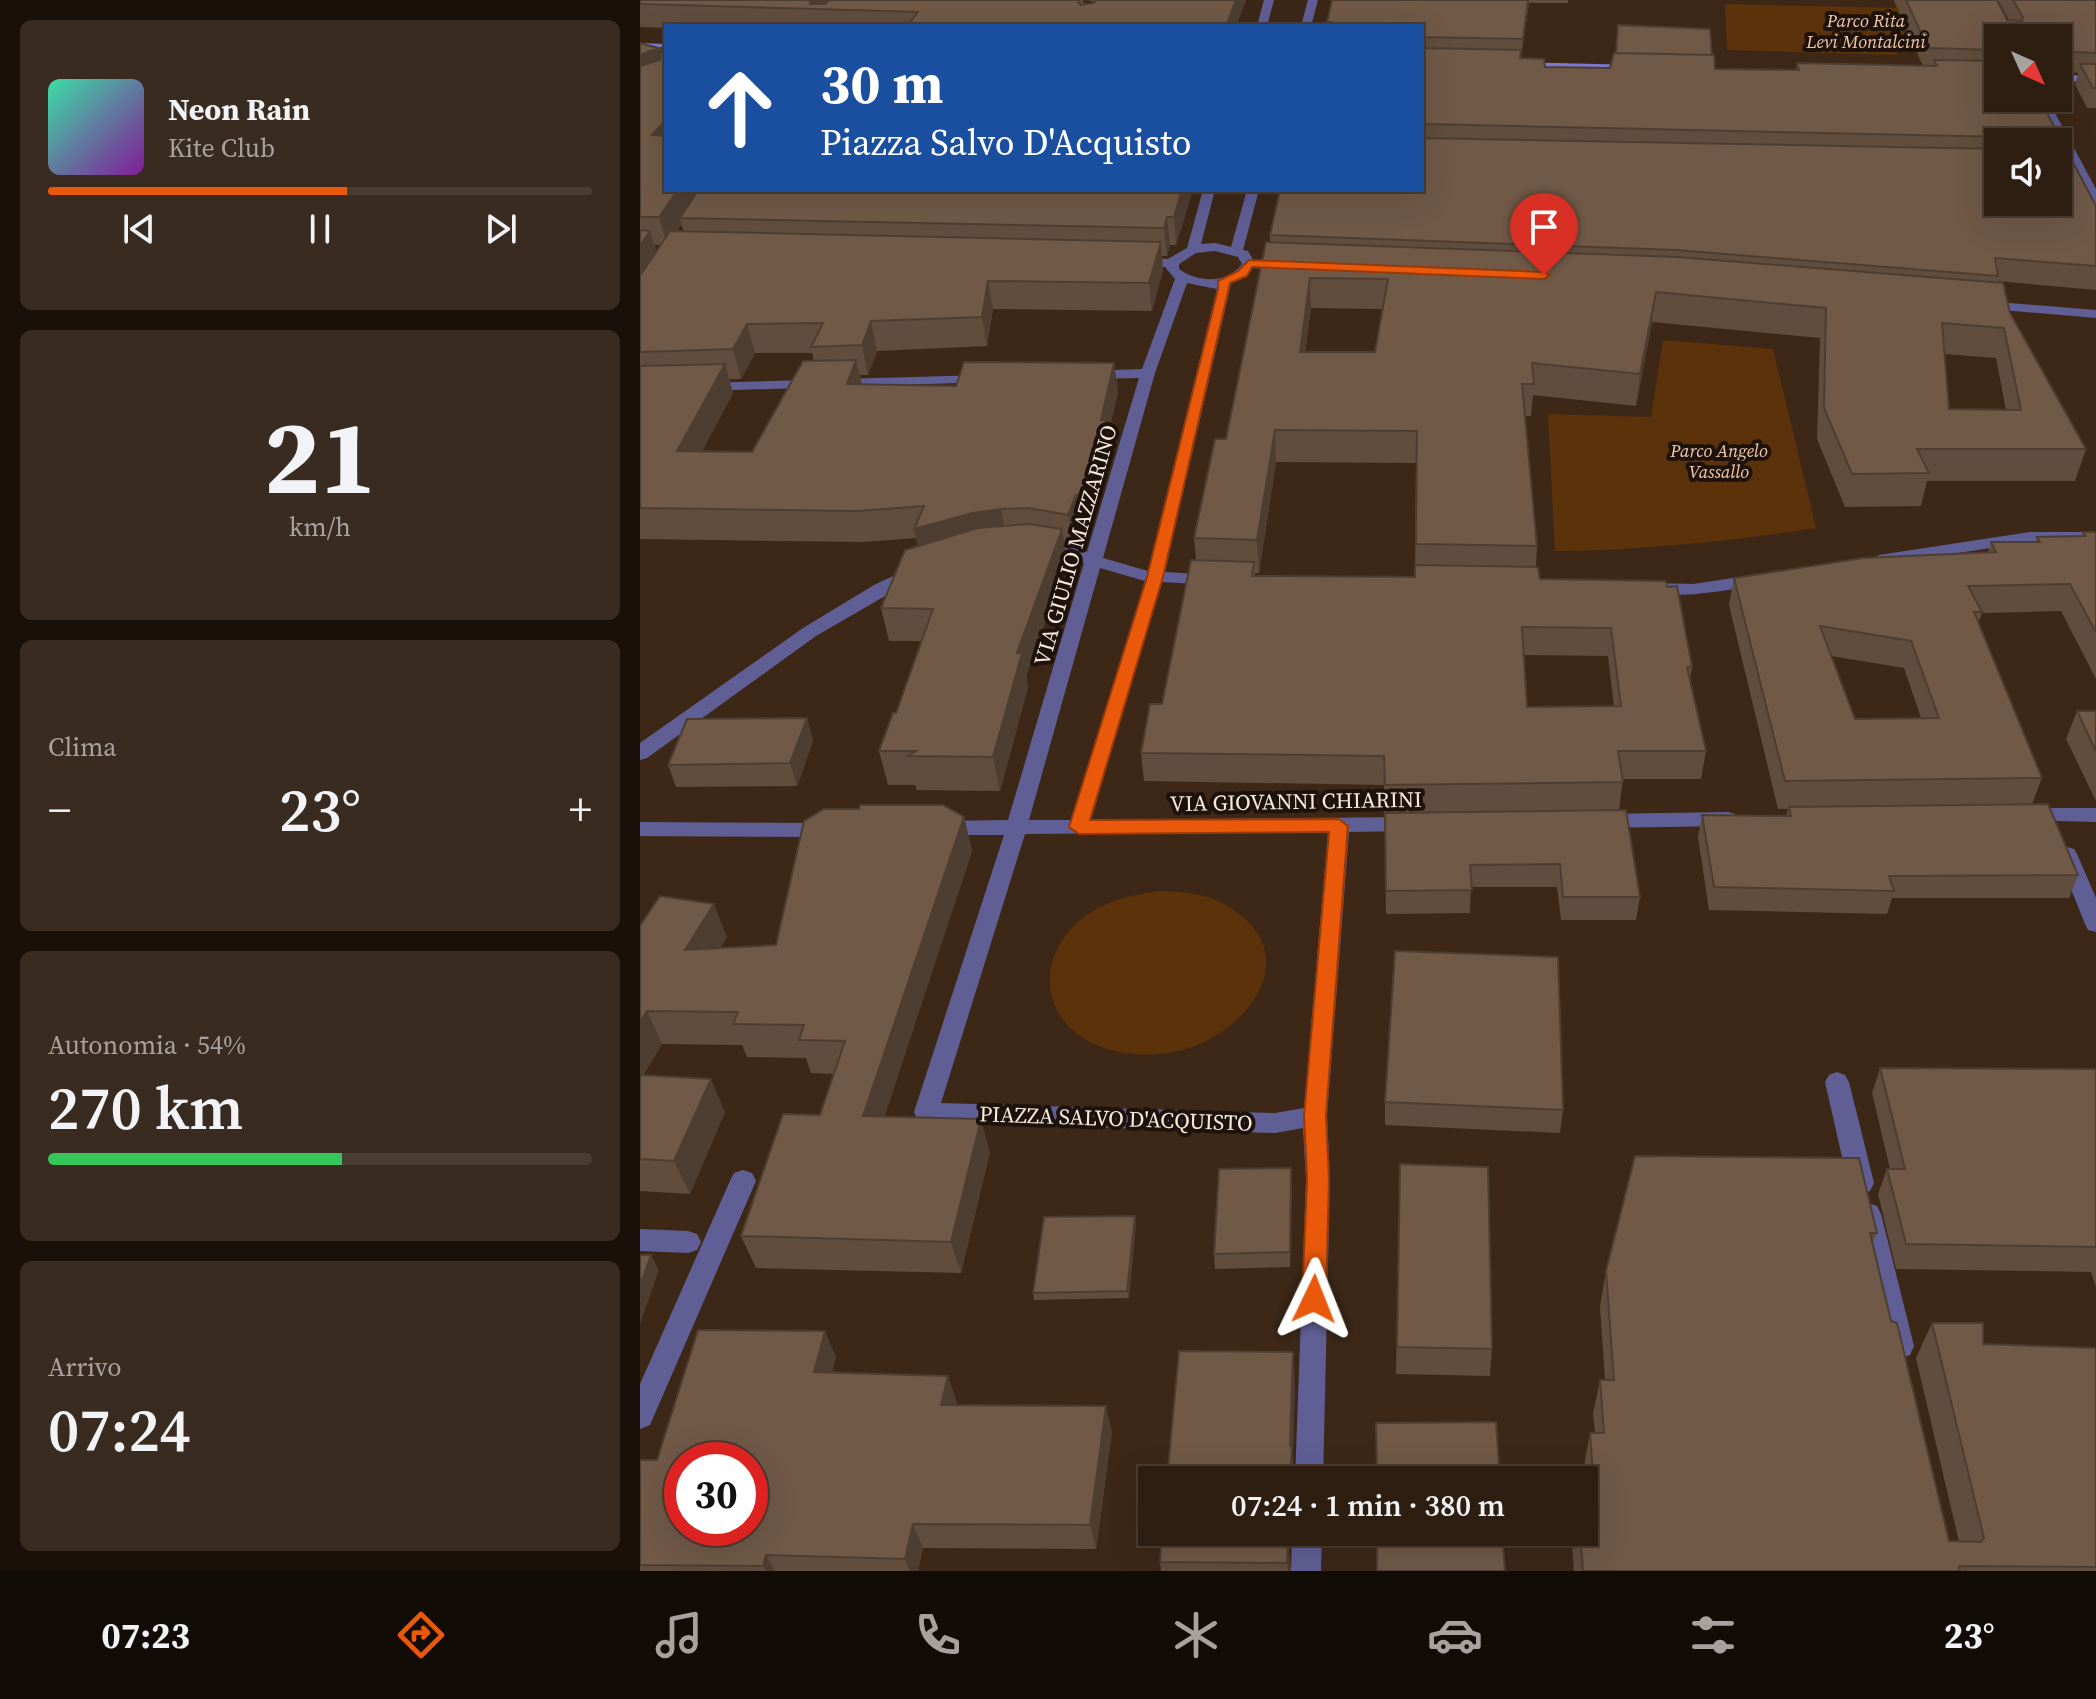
<!DOCTYPE html>
<html lang="it">
<meta charset="utf-8">
<style>
:root{--surface:#2e1e12;--page:#3a2b20;--text:#f1f3f6;--muted:#a7a29f;--line:#493c32;--accent:#ea580c}
body{margin:0;font-family:"Source Serif 4",serif;background:var(--page);color:var(--text);height:100vh;display:flex;flex-direction:column;font-size:30px;white-space:nowrap}
*{box-sizing:border-box;margin:0}
p{font-size:26px;color:var(--muted)}
.icon{flex:none;width:44px;height:44px;fill:none;stroke:currentColor;stroke-width:2;stroke-linecap:round;stroke-linejoin:round}
.map{position:relative;flex:1;overflow:hidden}
.drawer{display:flex;flex-direction:column;gap:20px;padding:20px;background:#19100a;width:640px}
.drawer>*{flex:none}
.banner{position:absolute;left:24px;top:24px;width:760px;height:168px;border-radius:0px;box-shadow:0 8px 32px #0002,0 0 0 2px var(--line);background:#1a4fa0;color:#fff;overflow:hidden}
.needle{width:52px;rotate:135deg}
.fabs{position:absolute;left:1344px;top:24px;display:grid;gap:16px}
.fabs a{display:grid;place-items:center;width:88px;height:88px;border-radius:0px;background:var(--surface);box-shadow:0 8px 32px #0002,0 0 0 2px var(--line);font-size:40px}
.speed{position:absolute;left:24px;top:1442px;display:flex;gap:16px;font-size:40px;font-weight:700;text-align:center}
.speed>*{display:grid;place-content:center;width:104px;height:104px;border-radius:50%;background:var(--surface);box-shadow:0 8px 32px #0002,0 0 0 2px var(--line);line-height:1}
.speed .limit{border:12px solid #d22;background:#fff;color:#111}
.pin{position:absolute;display:grid;place-items:center;width:68px;height:68px;color:#fff;margin:-82px -34px;border-radius:50% 50% 50% 0;rotate:-45deg;box-shadow:0 0 8px #0007}
.pin .icon{rotate:45deg}
.me{position:absolute;width:88px;margin:-44px;rotate:2deg;stroke-linejoin:round;filter:drop-shadow(0 0 6px #0008)}
.turn{display:flex;align-items:center;gap:28px;height:168px;padding:0 24px;font-size:36px}
.turn .icon{width:104px;height:104px;stroke-width:2.5}
.turn b{display:block;font-size:56px;line-height:68px}
.big{font-size:60px;font-weight:600;line-height:1.1}
.drawer .widget{flex:1;display:flex;flex-direction:column;justify-content:center;gap:12px;min-width:0;padding:0 28px;border-radius:12px;background:var(--page)}
.drawer .dial{align-items:center;gap:0}
.dial b{font-size:104px;line-height:1}
.song{display:flex;align-items:center;gap:24px}
.cover{width:96px;height:96px;border-radius:12px;background:linear-gradient(135deg,hsl(160 70% 55%),hsl(290 70% 35%))}
.played{height:8px;border-radius:4px;background:linear-gradient(90deg,var(--accent) 55%,var(--line) 55%)}
.keys{display:flex;justify-content:space-around;direction:ltr}
.heat{display:flex;justify-content:space-between;align-items:center;font-size:44px;direction:ltr}
.charge{height:12px;border-radius:6px;background:linear-gradient(90deg,#34c759 54%,var(--line) 0)}
.trip{position:absolute;left:498px;top:1466px;width:460px;height:80px;border-radius:0px;background:var(--surface);box-shadow:0 8px 32px #0002,0 0 0 2px var(--line);font-weight:600;line-height:80px;text-align:center}
.tabs{display:flex;height:128px;justify-content:space-around;align-items:center;background:#120c07;color:var(--muted)}
.tabs .icon{width:56px;height:56px}
.tabs .on{color:var(--accent)}
.tabs b{font-size:36px;color:var(--text)}
main{display:flex;flex:1;min-height:0}
.map>svg:first-child{display:block}
.green{fill:#5c320a}
.lines{fill:none;stroke-linecap:round;stroke-linejoin:round}
.minor{fill:#605f95;fill-rule:evenodd}
.secondary{fill:#7d79cf;fill-rule:evenodd}
.wall{fill:#604d3d;fill-rule:evenodd}
.shaded-wall{fill:#4e3e32}
.building{fill:#705947;stroke:#4e3e32;stroke-width:2;fill-rule:evenodd}
.route{fill:#ea580c;stroke:#983908;stroke-width:2}
.labels{text-anchor:middle;stroke-width:8;stroke-linejoin:round;paint-order:stroke}
.far-park-label{font-size:18px;font-style:italic;fill:#f2c8a9;stroke:#1d130c}
.street-label{font-size:22px;fill:#f7e9df;stroke:#1d130c}
</style>
<main>
<section class="drawer">
<div class="widget">
<div class="song"><i class="cover"></i><div><b>Neon Rain</b><p>Kite Club</p></div></div>
<div class="played"></div>
<div class="keys"><svg class="icon" aria-label="previous" viewBox="0 0 24 24"><path d="M18 5L8 12l10 7zM5 5v14"/></svg><svg class="icon" aria-label="pause" viewBox="0 0 24 24"><path d="M8 5v14M16 5v14"/></svg><svg class="icon" aria-label="next" viewBox="0 0 24 24"><path d="M6 5l10 7-10 7zM19 5v14"/></svg></div>
</div>
<div class="widget dial"><b>21</b><p>km/h</p></div>
<div class="widget"><p>Clima</p>
<div class="heat"><a>−</a><b class="big">23°</b><a>+</a></div>
</div>
<div class="widget"><p>Autonomia · 54%</p><b class="big">270 km</b><div class="charge"></div></div>
<div class="widget"><p>Arrivo</p><b class="big">07:24</b></div>
</section>
<div class="map">
<svg width="1456" height="1571" viewBox="0 0 1456 1571">
<rect width="100%" height="100%" fill="#3d2818"/>
<path class="green" d="M1254 0 1358 64 1280 62 1276 51 1288 35 1250 34 1258 55 1087 50 1085 4 1256 8Z
M1023 340 1133 349 1176 528C1089 541 1003 550 915 551L908 414 1011 417Z
M517 891C538 892 562 892 582 903 676 952 603 1047 520 1054 496 1056 472 1053 450 1042 392 1011 400 943 453 911 473 899 494 895 517 891Z"/>
<g class="lines">
<path class="minor" d="M401 0 452 4 460 12 454 26H444L448 9Z
M624 0H634L627 26H617Z
M668 0H678L671 26H661Z
M1395 98H1407L1456 189V205L1450 201Z
M563 190H575L561 244 575 243 591 247 607 190H619L603 250 608 251 613 260 649 262 656 266 649 270 613 268 608 275 591 284 525 572 573 575 582 580 573 585 522 582 451 820 772 817 779 819 782 824 779 829 772 831 709 832 687 1116 690 1179 683 1480H655L666 1179 663 1128 635 1133 286 1122 277 1119 274 1112 364 835H300L293 833 290 828 293 823 300 821 368 820 444 563 422 555 396 552 394 548C407 537 432 547 447 552L499 378 448 379 441 375 448 371 502 369 535 279 525 267 496 266 489 262 496 258 528 259 547 248ZM575 251 598 257 602 264C587 284 558 283 539 269V264L556 253ZM547 283 577 289 508 571 463 558 515 373ZM460 568 505 581 431 820H389ZM688 832 664 1108 635 1113 301 1103 385 834Z
M1344 301 1456 310V318L1339 308V302Z
M344 375 349 376V382L64 391 57 387 64 383Z
M1390 532H1456V542H1390L1239 565 1230 560 1239 555Z
M277 565 286 570 283 574 176 636 7 758 0 760V743L163 628 234 585Z
M1120 574 1126 575 1129 579 1126 583C1102 588 1021 604 1004 588L1013 583 1053 584Z
M1388 808H1456V822L1381 820 1378 815 1381 810Z
M1088 812 1095 814 1098 819 1095 824 1088 826 960 828 953 826 950 821 953 816 960 814Z
M0 822 188 823 195 825 198 830 195 835 188 837 0 836Z
M1427 847 1434 849 1437 854 1456 898V932L1448 930 1445 924 1417 854 1420 849Z
M1197 1072 1205 1075 1209 1082 1234 1183 1230 1191 1221 1194 1212 1191 1208 1183 1185 1082 1189 1075Z
M103 1170 112 1173 116 1181 10 1425 0 1429V1384L90 1181 94 1173Z
M1228 1203 1237 1206 1241 1214 1274 1346 1270 1355 1260 1359 1250 1355 1246 1346 1215 1214 1219 1206Z
M0 1229 48 1231 57 1234 61 1242 57 1250 48 1253 0 1251Z
M652 1532H682L681 1571H651Z"/>
<path class="secondary" d="M0 43 26 44V50L0 49Z
M878 62 998 65 1003 68 998 71 874 67 873 65Z
M1418 75 1456 76V82L1418 81Z"/>
</g>
<path class="wall" d="M0 0H606L596 26H26V28L0 27ZM443 0 452 1 454 3 444 5Z
M692 0H928V3H889L881 58 904 59 905 67 970 68 974 53H976L978 25 1070 29 1072 55H1074L1075 69 1156 70 1157 63 1283 66 1254 0H1357L1367 20H1369L1358 0H1456V108H1447L1435 84 1438 73 1428 72 1420 56 1428 87 1422 108H1416L1409 98H1418V38H1358V98H1399L1456 206V290L1357 281V282L1363 283 1370 313 1446 449 1435 481H1287L1281 506 1205 507 1177 439 1180 338 1012 322 996 406 893 395 891 416H885L897 546 896 567H898L900 579 1026 581 1027 587 1037 586 1052 667 1050 680 1066 751 1061 779H983L979 810H986L1000 897 996 920H921L917 887H831L830 913 746 914 744 785 504 781 501 753 510 704H522L551 560H556L554 538 575 439H586L626 242H630V235L640 190H782V26H687ZM1358 142H1418V202H1358ZM671 308 742 309 735 352H665ZM1304 354 1356 358 1366 410 1309 409ZM636 462 776 463 775 577 615 576V573H619ZM883 655 968 656 974 706 887 707Z
M0 43 18 48 20 56 26 190H553L536 245H530L527 256H522L523 270 512 311 353 309 347 346 237 351 228 375H220L222 384 316 386 474 363 478 392 468 435 470 450 449 525 440 526 433 546 425 545 427 561 386 676 388 687 360 791 277 790 275 785H248L239 751 256 713 282 641H249L241 608 278 546 276 538 224 542 0 539ZM41 224 44 232 37 231ZM14 245H21L16 252ZM115 353H172L174 361 112 452 62 451 93 393 89 379H101Z
M1443 532H1456V679L1421 611 1342 613 1338 623 1402 778 1392 804 1438 875 1429 898H1252L1247 914 1069 910 1058 837 1062 815 1146 816 1148 809H1138L1089 605 1094 578 1348 552 1351 542H1395L1397 537 1442 536ZM1191 656 1264 668 1281 718 1215 719Z
M1437 711H1456V801L1426 739Z
M167 718 173 741 157 786 36 787 28 765Z
M324 817 332 851 244 1117 350 1152 321 1273 116 1268 101 1236 180 1115 194 1074 171 1073 166 1058 107 1057 102 1045 22 1044 3 1075 85 1112 50 1194 0 1191V926L87 937 80 948 136 945Z
M1240 1068 1456 1069V1287L1451 1272 1256 1269 1238 1194 1247 1169H1250L1232 1093Z
M745 1102 923 1110 920 1133 745 1125Z
M995 1156 1237 1233 1232 1244 1251 1321 1309 1541 1319 1542 1276 1358 1292 1323 1343 1344 1456 1348V1571H934L931 1532H944L946 1491 944 1466 950 1433H955L953 1414 960 1380H965L960 1306 966 1271Z
M760 1164 852 1349 850 1376 756 1374Z
M652 1183 650 1267 575 1269 574 1254Z
M495 1216 496 1223 489 1298 394 1300 393 1293Z
M196 1357 192 1372 317 1402 316 1406 472 1432 456 1549 283 1548 278 1571H0V1460H17Z
M649 1553 651 1571H521L520 1562Z"/>
<path class="shaded-wall" d="M170 0H195L171 9Z
M596 0H606L596 26H586Z
M888 0H889L881 58 883 39Z
M1420 28 1417 38H1411L1413 30Z
M18 48 25 72 0 82V55Z
M26 120V154L12 135Z
M38 190H62L40 218 41 224 27 245 19 217Z
M542 190H553L536 245 534 217Z
M527 217 530 245 527 256 524 228Z
M10 231 19 259 0 287V246Z
M521 242 523 270 512 311 509 283Z
M670 278 671 308 661 383 660 352Z
M348 281 353 309 347 346 342 317Z
M1016 292 1012 322 996 406 1000 374Z
M231 321 237 351 228 375 222 345Z
M107 324 115 353 101 379 93 349Z
M216 360 223 389 207 384Z
M474 363 478 392 468 435 470 450 449 525 445 494Z
M85 364 93 393 46 482 37 451Z
M635 430 636 462 619 573 617 540Z
M436 495 440 526 433 546 428 515Z
M361 509 366 540 281 560 274 529 333 513Z
M422 529 427 561 386 676 388 687 360 791 353 757 377 653Z
M167 718 173 741 157 786 150 763Z
M324 817 332 851 234 1149 223 1116Z
M74 904 87 937 59 983 45 950Z
M7 1011 22 1044 0 1081V1022Z
M71 1079 85 1112 50 1194 34 1161Z
M341 1119 350 1152 321 1273 311 1242Z
M651 1168 652 1183 650 1267V1252Z
M495 1216 496 1223 489 1298 487 1291Z
M11 1255 19 1270 0 1324V1286Z
M185 1331 196 1357 186 1398 174 1372Z
M653 1352 655 1388 653 1456 654 1480H650V1445Z
M308 1376 317 1402 310 1431 301 1405Z
M466 1406 472 1432 456 1549 450 1525Z
M273 1524 283 1548 278 1571H270L265 1559Z
M646 1532H651L649 1553 651 1571H648Z
M126 1555 135 1571H126L123 1566Z"/>
<path class="building" d="M0 0H170V4H185L189 0H439L438 2 441 5 454 3 456 0H596L586 26H267L278 12 0 4Z
M692 0H888L883 39 782 37V26H690L691 22H687Z
M1266 0H1357L1367 20 1382 21 1383 17 1373 0H1456V53L1434 52 1420 28 1413 30 1415 38H1358V50L1288 48Z
M978 25 1070 29 1072 55 976 53Z
M0 43 18 48 0 55Z
M782 47V48L881 50 880 58 904 59 905 67 970 68 974 53 1074 55 1075 69 1159 70 1157 63 1297 66 1294 60 1358 61V98H1399L1456 206V266L1355 258 1358 276 1036 250 630 235 640 190H782V136V138L1358 149V202H1418V142H1366V137L782 124Z
M21 48 26 50V120L12 135 26 136V190H38L19 217H0V66L20 60Z
M1418 50 1428 87H1421L1418 82Z
M1440 64H1456V88H1453Z
M58 190H542L534 217H527L524 228 40 218Z
M0 230 10 231 0 246Z
M30 231 521 242 509 283 348 281 342 317 231 321 222 345 171 347 183 323 107 324 93 349 0 352V276Z
M626 242 1037 257 1363 283 1370 313 1446 449H1277L1289 473 1212 474 1184 408 1186 308 1016 292 1000 374 892 363 894 384H882L897 546 776 544 777 431 635 430 617 540 554 538 575 439H586ZM670 278 748 279 735 352H660ZM1302 323 1364 328 1381 410 1309 409Z
M216 360 207 384 316 386 324 362 474 363 461 420H466L445 494 436 495 428 515 389 508 361 509 333 513 274 529 284 506 217 511 0 508V366L85 364 37 451 112 452 163 361Z
M389 524 422 529 377 653H382L353 757 268 756 276 751H239L253 713H256L293 609 241 608 265 550 338 528Z
M1443 532H1456V632L1430 584 1328 586 1342 612H1334L1402 778 1145 781 1094 578 1223 558 1356 552 1351 542H1400L1397 537 1445 536ZM1180 626 1271 641 1299 718 1215 719Z
M551 560 614 562 612 576 775 577V565L898 567 900 579 1026 581 1027 587 1037 586 1052 667H1047L1066 751H978L983 782 745 785 744 756 501 753 510 704H522ZM882 627 971 628 981 706 887 707Z
M1437 711H1456V751Z
M167 718 150 763 28 765 47 719Z
M1408 804 1438 875 1249 876 1254 891 1074 887 1062 815 1151 816 1149 807Z
M220 805H303L324 817 223 1116 341 1119 311 1242 101 1236 143 1114 180 1115 205 1041 159 1040 164 1025 93 1024 98 1012 7 1011 0 1022V926L20 896 74 904 45 950 136 945 164 821 184 809H219Z
M986 810 1000 897H923L920 864 830 865 832 890 746 891 745 813Z
M755 951 918 957 923 1110 745 1102Z
M1240 1068 1456 1069V1247L1266 1244 1247 1169H1265Z
M0 1075 71 1079 34 1161 0 1159Z
M995 1156 1219 1158 1237 1233H1230L1251 1321 1257 1323 1309 1541 1341 1542 1344 1538 1292 1323H1343V1344L1456 1348V1567L1319 1566 1320 1571H943L940 1532H944V1492L954 1488 950 1433H964L960 1380H974L966 1271Z
M760 1164 848 1167 852 1349 757 1347Z
M651 1168 650 1252 574 1254 579 1169Z
M495 1216 487 1291 393 1293 404 1217Z
M0 1255H11L0 1286Z
M58 1330 185 1331 174 1372 308 1376 301 1405 466 1406 450 1525 273 1524 265 1559 126 1555 123 1566 0 1565V1460H17ZM42 1460H110V1528H42Z
M539 1351 653 1352 650 1445 652 1448 650 1480H527Z
M856 1422 860 1480H737L736 1423Z
M522 1532H646L645 1537 648 1540 647 1563 520 1562Z
M737 1532H862L865 1571H737Z"/>
<path class="route" d="M609 260 904 272 910 275 904 279 612 267 607 276 590 283 523 577 450 820 699 819 708 826 686 1116 689 1179 686 1299 683 1307 674 1310 666 1307 662 1299 667 1179 664 1116 689 832 439 834 429 827 507 577 578 289V281L598 271Z"/>
<g class="labels">
<g class="far-park-label">
<text x="1226" y="27">Parco Rita<tspan x="1226" dy="21">Levi Montalcini</tspan></text>
<text x="1079" y="457">Parco Angelo<tspan x="1079" dy="21">Vassallo</tspan></text>
</g>
<g class="street-label">
<text transform="translate(435 545) rotate(-74)" y="8">VIA GIULIO MAZZARINO</text>
<text transform="translate(656 801) rotate(-1)" y="8">VIA GIOVANNI CHIARINI</text>
<text transform="translate(476 1118) rotate(2)" y="8">PIAZZA SALVO D'ACQUISTO</text>
</g>
</g>
</svg>
<div class="fabs">
<a><svg class="needle" viewBox="-14 -14 28 28"><path d="M0-13l5 13h-10z" fill="#e53935"/><path d="M0 13l5-13h-10z" fill="#a7a29f"/></svg></a>
<a><svg class="icon" aria-label="sound" viewBox="0 0 24 24"><path d="M4 9h4l5-4v14l-5-4H4zM17 9q2 3 0 6"/></svg></a>
</div>
<div class="speed"><div class="limit">30</div></div>
<div class="pin" style="left:904px;top:275px;background:#d93025"><svg class="icon" aria-label="arrive" viewBox="0 0 24 24"><path d="M6 21V4h12l-3 4 3 4H6"/></svg></div>
<svg class="me" style="left:674px;top:1299px" viewBox="-20 -20 40 40"><path d="M0-17L14 15 0 8-14 15z" fill="#ea580c" stroke="#fff" stroke-width="4"/></svg>
<div class="trip">07:24 · 1 min · 380 m</div>
<div class="banner">
<div class="turn"><svg class="icon" aria-label="ahead" viewBox="0 0 24 24"><path d="M12 20V5M6 11l6-6 6 6"/></svg><div><b>30 m</b>Piazza Salvo D'Acquisto</div></div>
</div>
</div>
</main>
<nav class="tabs">
<b>07:23</b>
<svg class="icon on" aria-label="directions" viewBox="0 0 24 24"><path d="M12 3l9 9-9 9-9-9zM9 14v-3h6M13 9l2 2-2 2"/></svg>
<svg class="icon" aria-label="music" viewBox="0 0 24 24"><path d="M9 18V5l10-2v13"/><circle cx="6" cy="18" r="3"/><circle cx="16" cy="16" r="3"/></svg>
<svg class="icon" aria-label="phone" viewBox="0 0 24 24"><path d="M5 4h4l2 5-3 2q2 4 5 5l2-3 5 2v4C11 20 4 13 5 4z"/></svg>
<svg class="icon" aria-label="climate" viewBox="0 0 24 24"><path d="M12 3v18M4 7l16 10M4 17L20 7"/></svg>
<svg class="icon" aria-label="car" viewBox="0 0 24 24"><path d="M5 17H2v-5l4-1 3-4h7l3 4 3 1v5h-3M9 17h6M6 11h13"/><circle cx="7" cy="17" r="2"/><circle cx="17" cy="17" r="2"/></svg>
<svg class="icon" aria-label="filters" viewBox="0 0 24 24"><path d="M4 7h16M4 17h16"/><circle cx="9" cy="7" r="2"/><circle cx="15" cy="17" r="2"/></svg>
<b>23°</b>
</nav>
